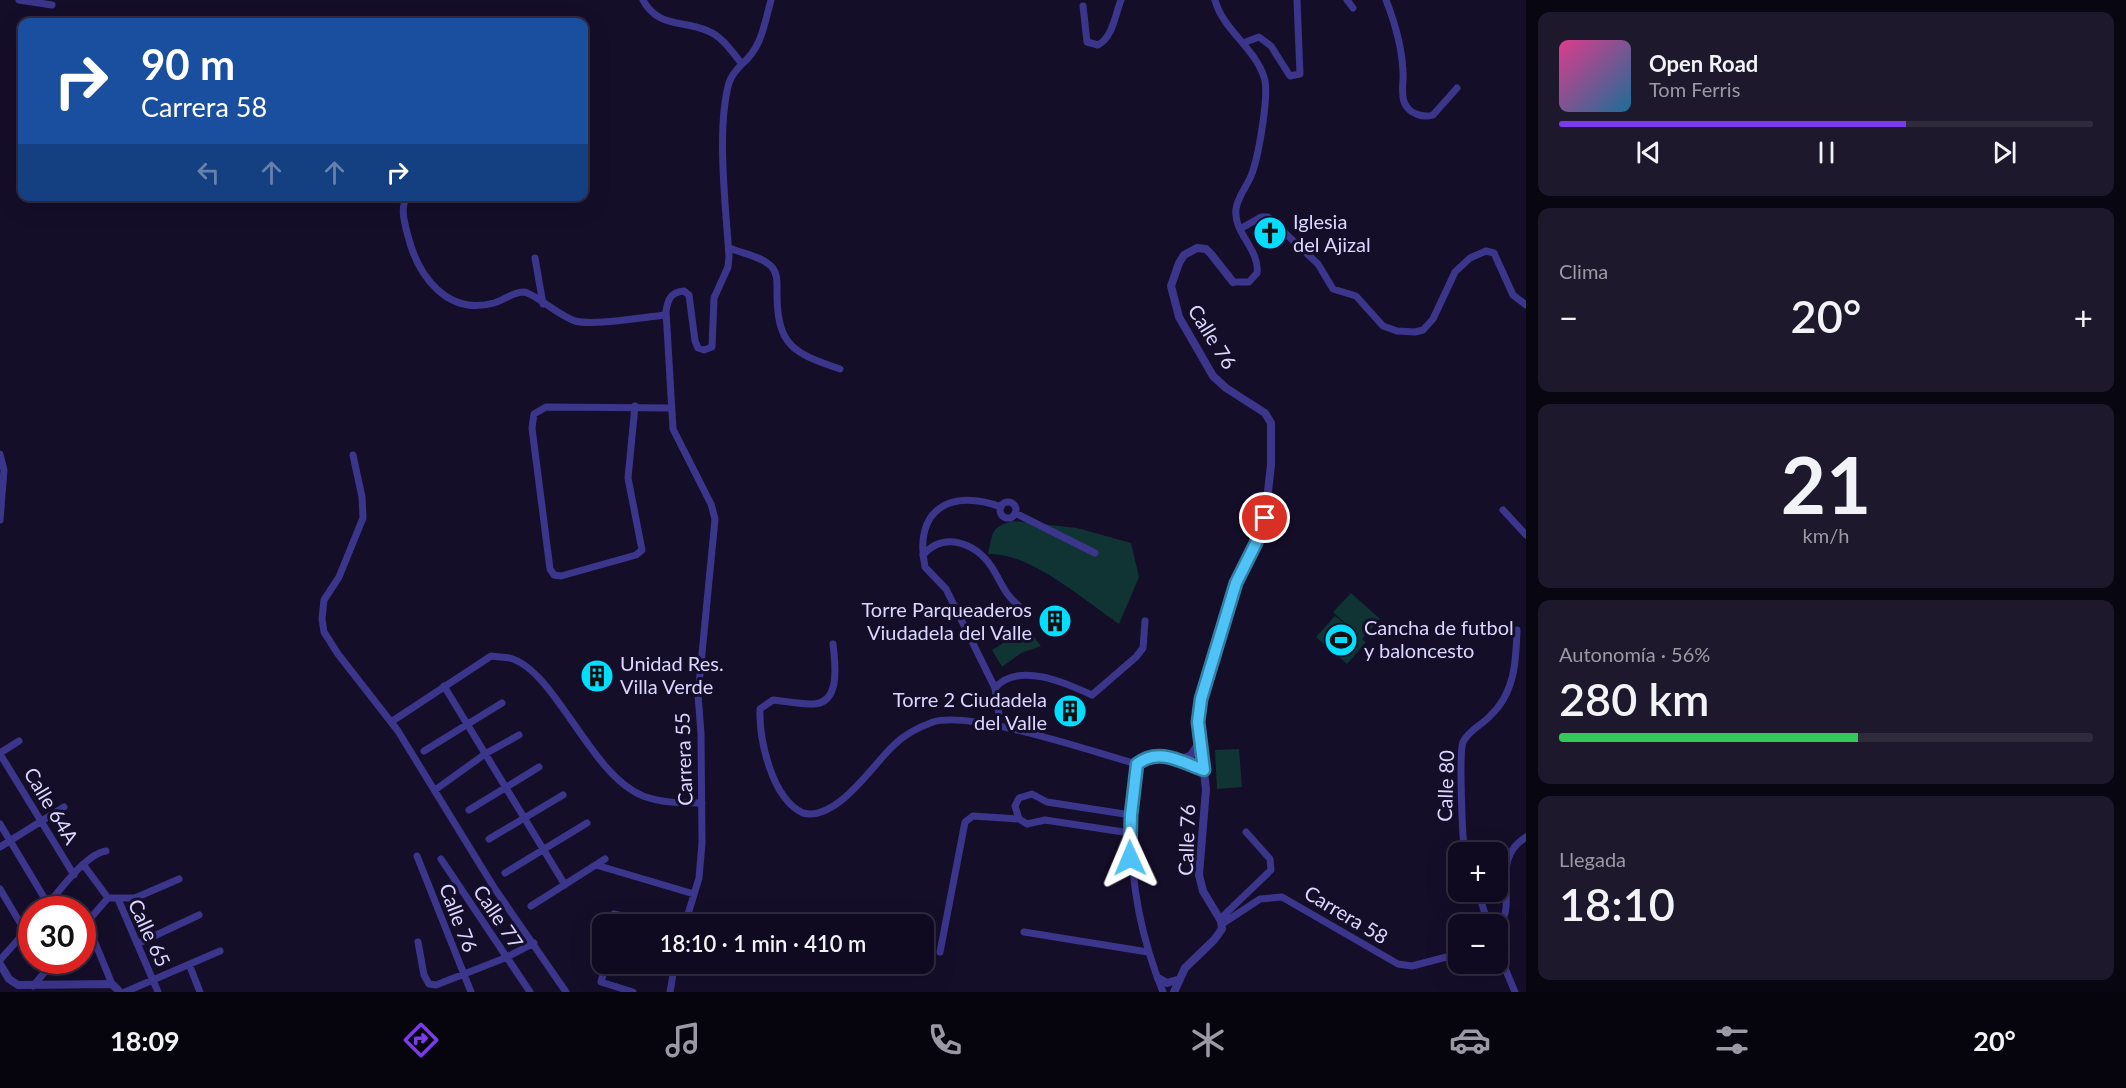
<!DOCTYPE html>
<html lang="es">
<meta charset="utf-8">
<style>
:root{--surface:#0f0a1f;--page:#1d182c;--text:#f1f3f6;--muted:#9b9aa4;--line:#2f2b3d;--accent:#7c3aed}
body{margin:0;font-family:Lato,sans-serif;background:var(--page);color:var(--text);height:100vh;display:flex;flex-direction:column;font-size:22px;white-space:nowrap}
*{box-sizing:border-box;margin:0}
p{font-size:20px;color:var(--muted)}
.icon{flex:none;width:33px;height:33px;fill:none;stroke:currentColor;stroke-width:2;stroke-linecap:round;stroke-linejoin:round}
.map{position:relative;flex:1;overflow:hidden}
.sheet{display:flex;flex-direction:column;gap:12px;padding:12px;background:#080611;width:600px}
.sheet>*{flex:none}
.hud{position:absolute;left:18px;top:18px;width:570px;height:183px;border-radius:12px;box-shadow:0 6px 24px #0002,0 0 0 2px var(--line);background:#1a4fa0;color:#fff;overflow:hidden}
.tools{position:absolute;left:1448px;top:842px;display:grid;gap:12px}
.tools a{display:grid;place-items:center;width:60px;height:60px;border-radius:12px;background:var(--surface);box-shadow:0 6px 24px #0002,0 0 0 2px var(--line);font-size:30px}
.speed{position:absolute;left:18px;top:896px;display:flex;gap:12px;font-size:30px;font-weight:700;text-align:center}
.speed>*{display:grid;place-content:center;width:78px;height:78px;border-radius:50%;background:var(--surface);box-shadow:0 6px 24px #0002,0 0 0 2px var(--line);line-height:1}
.speed .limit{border:9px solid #d22;background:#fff;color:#111}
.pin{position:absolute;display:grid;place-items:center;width:51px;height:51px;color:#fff;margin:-26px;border:3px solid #fff;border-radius:50%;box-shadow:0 2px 6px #0007}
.me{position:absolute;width:66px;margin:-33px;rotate:359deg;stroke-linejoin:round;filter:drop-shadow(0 0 4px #0008)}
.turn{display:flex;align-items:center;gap:21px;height:126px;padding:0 24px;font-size:27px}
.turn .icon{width:78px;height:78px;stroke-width:2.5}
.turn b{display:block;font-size:42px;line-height:51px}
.lanes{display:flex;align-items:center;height:57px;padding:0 24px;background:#0003;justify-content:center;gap:30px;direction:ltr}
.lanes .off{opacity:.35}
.big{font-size:45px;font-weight:600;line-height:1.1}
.sheet .card{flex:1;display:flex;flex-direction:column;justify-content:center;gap:9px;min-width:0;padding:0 21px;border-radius:12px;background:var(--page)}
.sheet .dial{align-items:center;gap:0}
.dial b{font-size:78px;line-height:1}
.song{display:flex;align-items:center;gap:18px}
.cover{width:72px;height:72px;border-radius:9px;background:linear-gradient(135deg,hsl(330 70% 55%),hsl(200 70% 35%))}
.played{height:6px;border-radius:3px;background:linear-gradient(90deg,var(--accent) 65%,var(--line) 65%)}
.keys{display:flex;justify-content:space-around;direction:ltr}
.heat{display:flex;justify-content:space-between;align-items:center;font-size:33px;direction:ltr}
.charge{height:9px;border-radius:4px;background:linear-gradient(90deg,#34c759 56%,var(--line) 0)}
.trip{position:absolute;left:592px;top:914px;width:342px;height:60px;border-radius:12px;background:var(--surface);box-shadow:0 6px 24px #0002,0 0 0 2px var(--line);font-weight:600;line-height:60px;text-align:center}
.tab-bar{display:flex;height:96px;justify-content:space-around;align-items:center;background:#06040c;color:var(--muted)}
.tab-bar .icon{width:42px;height:42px}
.tab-bar .active{color:var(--accent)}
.tab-bar b{font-size:27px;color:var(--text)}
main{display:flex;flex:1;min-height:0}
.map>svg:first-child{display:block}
.green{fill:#103434}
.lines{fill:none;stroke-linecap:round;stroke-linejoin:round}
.minor{stroke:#3c358c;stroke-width:7}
.tertiary{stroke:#3c358c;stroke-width:8}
.route-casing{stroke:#337fa1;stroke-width:15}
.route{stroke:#4fc3f7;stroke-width:10}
.labels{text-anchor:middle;stroke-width:6;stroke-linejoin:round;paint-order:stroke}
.poi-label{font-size:20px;fill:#dcd7ff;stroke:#140e29;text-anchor:start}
.street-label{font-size:20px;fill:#dcd7ff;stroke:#140e29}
</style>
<main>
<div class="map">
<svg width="1526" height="992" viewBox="0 0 1526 992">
<rect width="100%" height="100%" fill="#140e29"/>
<path class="green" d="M1013 521 1077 528 1131 543 1139 577 1119 624C1085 601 1030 552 988 554 993 533 990 527 1013 521Z
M1351 593 1380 619 1362 639 1366 642 1347 664 1316 637 1335 616 1349 627 1333 612Z
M1027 628 1041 646 1021 653 1002 667 992 650Z
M1239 749 1242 787 1217 789 1215 750Z"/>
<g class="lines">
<path class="minor" d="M19 0 52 5
M643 0C658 28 683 20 708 31 723 37 732 52 742 64 736 70 731 76 729 83 716 129 726 208 729 257L728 267 714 298 712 347 704 350 698 348 695 341 689 295 684 291C671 292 668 299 666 311L673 429 711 504 715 519 698 695 701 733 702 843 699 878 685 924
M1215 0C1223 30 1254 47 1264 77 1270 93 1258 159 1251 176 1246 188 1238 196 1236 209 1233 233 1260 249 1257 273L1249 282H1233
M1347 0 1353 8
M1386 0C1395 23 1402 47 1403 72 1404 82 1400 94 1405 104 1410 114 1423 118 1433 115L1457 88
M1083 6 1087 42 1098 45C1113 37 1115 15 1121 0
M1243 43 1259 37 1271 46 1290 76 1300 74 1297 0
M742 64C762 47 764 25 771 0
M408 196C399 206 405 225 408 236 418 276 447 316 494 303 504 300 513 292 524 292 534 293 559 316 575 321 594 326 644 317 666 315
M1240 229 1261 217H1268L1318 264 1333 289 1356 296 1383 326 1397 331 1415 332 1423 330 1433 319 1455 272 1470 258 1486 251 1494 253 1513 295 1526 305
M729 248C741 253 761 256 771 266 778 273 777 283 777 292 777 345 792 353 840 369
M535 258 543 304
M635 406 628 478 642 550 636 555 561 576 554 575 550 569 532 428 534 414 546 407 670 408
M0 454 4 470 0 520
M353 455 362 497 363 518 339 577 324 600 322 619 324 632 338 654 398 731 495 889 566 992
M1000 510a8 8 0 1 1 16 0a8 8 0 1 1-16 0Z
M1503 510 1526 535
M1015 513 1095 553
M923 555C944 531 975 543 991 566 1001 581 1004 594 1018 605
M833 644C835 663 842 706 810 704 798 704 785 701 773 700L760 709C759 740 772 799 803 813 837 822 873 764 894 745 905 734 919 727 933 722 972 710 1093 752 1137 764
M444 686 565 885
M995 688C1018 661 1066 683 1092 695L1136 657 1143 648 1145 621
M391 722 491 656C497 657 504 657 510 658 556 671 590 775 643 796 662 803 681 803 702 803
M998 726 999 715 995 688 946 589 925 567C913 510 950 488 1001 507
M424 751 502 703
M0 753 19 741
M0 754 74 875
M1137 764C1124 843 1133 918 1163 992
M1137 764C1159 747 1181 762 1204 770
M435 790 485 754 519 735
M469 810 539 767
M0 824 48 904
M1130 833 1045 820 1027 824 1019 819 1015 806 1019 798 1032 794 1047 802 1131 815
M489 839 563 795
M0 847 64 807
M1465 852C1462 839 1459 751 1463 742 1469 730 1482 725 1490 716 1515 693 1516 661 1517 630
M417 856 471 992
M441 859 530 992
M83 864 108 898H135L179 879
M596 865 694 894
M505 873 587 823
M0 889 25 931
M1478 891 1488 924
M118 899 158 992
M531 906 605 859
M44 909C58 893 85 854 106 851
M1220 919 1271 870 1270 859 1246 832
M87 923 112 984
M613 924 614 914 657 924
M1222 924 1260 899 1282 897 1398 964 1412 966 1458 954
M82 928 108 898
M1024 932 1148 952
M1497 934C1500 925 1506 916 1506 907 1508 879 1498 855 1526 837
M418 942 424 975 429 984 436 985 505 958 534 943
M137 944 199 915
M1497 949 1515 992
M940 952 965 822 973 816 1019 819
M0 960 32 924
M606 963 601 982 633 992
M189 964 200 992
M33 986 55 960
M125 992 220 951
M670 992 675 963"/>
<path class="tertiary" d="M1179 761 1191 755 1199 743
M0 964 9 979 18 985 112 984 120 992
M1158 978 1167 983 1177 980
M1174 992 1185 968 1214 940 1222 929 1221 921 1203 891 1199 875 1206 789 1198 722 1201 700 1236 583 1256 543 1265 518 1271 465V423L1265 413 1226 388 1213 376 1179 317 1171 286 1179 263 1184 255 1197 248 1206 249 1211 254 1233 282"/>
</g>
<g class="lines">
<g class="route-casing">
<path id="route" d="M1130 858 1131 815 1137 764C1159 747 1181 762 1204 770L1198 722 1201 699 1236 583 1256 543 1265 518"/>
</g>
<use href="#route" class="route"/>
</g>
<defs>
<g id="church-disc" transform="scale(1.725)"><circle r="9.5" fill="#03ddff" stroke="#140e29"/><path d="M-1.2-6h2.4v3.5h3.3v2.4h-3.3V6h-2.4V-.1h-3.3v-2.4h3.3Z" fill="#111"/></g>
<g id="building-disc" transform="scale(1.725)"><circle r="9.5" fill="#03ddff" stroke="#140e29"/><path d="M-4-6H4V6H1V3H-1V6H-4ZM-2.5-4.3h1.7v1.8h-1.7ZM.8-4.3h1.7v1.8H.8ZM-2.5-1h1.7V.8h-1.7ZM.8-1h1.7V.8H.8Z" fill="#111"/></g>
<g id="stadium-disc" transform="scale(1.725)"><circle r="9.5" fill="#03ddff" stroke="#140e29"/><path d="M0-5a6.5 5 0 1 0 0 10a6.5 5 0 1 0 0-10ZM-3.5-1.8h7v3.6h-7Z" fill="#111"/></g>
</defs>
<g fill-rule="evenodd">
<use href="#church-disc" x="1270" y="233"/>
<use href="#building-disc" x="1055" y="621"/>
<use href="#stadium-disc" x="1341" y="640"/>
<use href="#building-disc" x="597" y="676"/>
<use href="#building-disc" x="1070" y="711"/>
</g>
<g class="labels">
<g class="poi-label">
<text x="1293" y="229">Iglesia<tspan x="1293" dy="23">del Ajizal</tspan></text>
<text x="1032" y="617" text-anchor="end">Torre Parqueaderos<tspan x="1032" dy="23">Viudadela del Valle</tspan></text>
<text x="1364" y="635">Cancha de futbol<tspan x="1364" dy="23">y baloncesto</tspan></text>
<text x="620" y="671">Unidad Res.<tspan x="620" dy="23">Villa Verde</tspan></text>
<text x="1047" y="707" text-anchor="end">Torre 2 Ciudadela<tspan x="1047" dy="23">del Valle</tspan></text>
</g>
<g class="street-label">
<text transform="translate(1212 337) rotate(58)" y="7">Calle 76</text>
<text transform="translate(684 759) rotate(-92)" y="7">Carrera 55</text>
<text transform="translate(1446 786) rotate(-88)" y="7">Calle 80</text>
<text transform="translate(51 806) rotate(59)" y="7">Calle 64A</text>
<text transform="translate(1187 840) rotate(-88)" y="7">Calle 76</text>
<text transform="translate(1346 915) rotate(31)" y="7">Carrera 58</text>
<text transform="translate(498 917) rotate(56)" y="7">Calle 77</text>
<text transform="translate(458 918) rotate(69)" y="7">Calle 76</text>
<text transform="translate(149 933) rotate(65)" y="7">Calle 65</text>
</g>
</g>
</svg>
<div class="tools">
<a>+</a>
<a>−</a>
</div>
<div class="speed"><div class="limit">30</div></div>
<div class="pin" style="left:1265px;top:518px;background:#d93025"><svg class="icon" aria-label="arrive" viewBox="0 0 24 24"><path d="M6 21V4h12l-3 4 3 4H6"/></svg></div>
<svg class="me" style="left:1130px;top:858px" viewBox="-20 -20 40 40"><path d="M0-17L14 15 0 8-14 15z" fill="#4fc3f7" stroke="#fff" stroke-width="4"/></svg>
<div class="trip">18:10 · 1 min · 410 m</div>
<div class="hud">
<div class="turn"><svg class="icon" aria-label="right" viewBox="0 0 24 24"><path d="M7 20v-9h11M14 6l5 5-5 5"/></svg><div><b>90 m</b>Carrera 58</div></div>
<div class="lanes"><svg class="icon off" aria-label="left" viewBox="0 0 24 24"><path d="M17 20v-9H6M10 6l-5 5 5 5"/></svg><svg class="icon off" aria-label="ahead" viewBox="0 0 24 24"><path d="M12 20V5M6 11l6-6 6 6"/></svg><svg class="icon off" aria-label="ahead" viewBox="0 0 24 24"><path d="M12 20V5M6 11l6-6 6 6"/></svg><svg class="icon" aria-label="right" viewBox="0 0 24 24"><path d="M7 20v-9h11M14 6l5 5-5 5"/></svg></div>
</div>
</div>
<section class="sheet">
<div class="card">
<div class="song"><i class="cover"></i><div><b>Open Road</b><p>Tom Ferris</p></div></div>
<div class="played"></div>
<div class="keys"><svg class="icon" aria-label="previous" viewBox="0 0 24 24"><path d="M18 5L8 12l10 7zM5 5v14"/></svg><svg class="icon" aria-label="pause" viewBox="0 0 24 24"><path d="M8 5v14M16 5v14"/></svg><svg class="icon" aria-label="next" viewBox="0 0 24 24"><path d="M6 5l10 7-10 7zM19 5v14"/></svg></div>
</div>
<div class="card"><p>Clima</p>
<div class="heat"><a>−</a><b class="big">20°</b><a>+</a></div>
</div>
<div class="card dial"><b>21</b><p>km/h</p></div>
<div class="card"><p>Autonomía · 56%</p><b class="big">280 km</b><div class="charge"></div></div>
<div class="card"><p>Llegada</p><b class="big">18:10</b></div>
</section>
</main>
<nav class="tab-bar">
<b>18:09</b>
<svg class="icon active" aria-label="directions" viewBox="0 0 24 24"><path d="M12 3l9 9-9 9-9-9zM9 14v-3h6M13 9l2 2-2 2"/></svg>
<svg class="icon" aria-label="music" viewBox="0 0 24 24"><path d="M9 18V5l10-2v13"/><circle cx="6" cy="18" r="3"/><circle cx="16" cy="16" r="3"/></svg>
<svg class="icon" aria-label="phone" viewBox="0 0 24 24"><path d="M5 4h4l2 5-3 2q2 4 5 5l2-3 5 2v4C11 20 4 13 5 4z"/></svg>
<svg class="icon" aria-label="climate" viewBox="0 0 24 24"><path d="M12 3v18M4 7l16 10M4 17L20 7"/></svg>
<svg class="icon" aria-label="car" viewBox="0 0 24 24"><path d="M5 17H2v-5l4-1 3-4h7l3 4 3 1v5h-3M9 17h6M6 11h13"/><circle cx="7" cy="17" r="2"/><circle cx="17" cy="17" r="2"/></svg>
<svg class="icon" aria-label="filters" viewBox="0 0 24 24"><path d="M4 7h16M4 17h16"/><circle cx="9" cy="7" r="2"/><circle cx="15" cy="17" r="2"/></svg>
<b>20°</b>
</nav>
